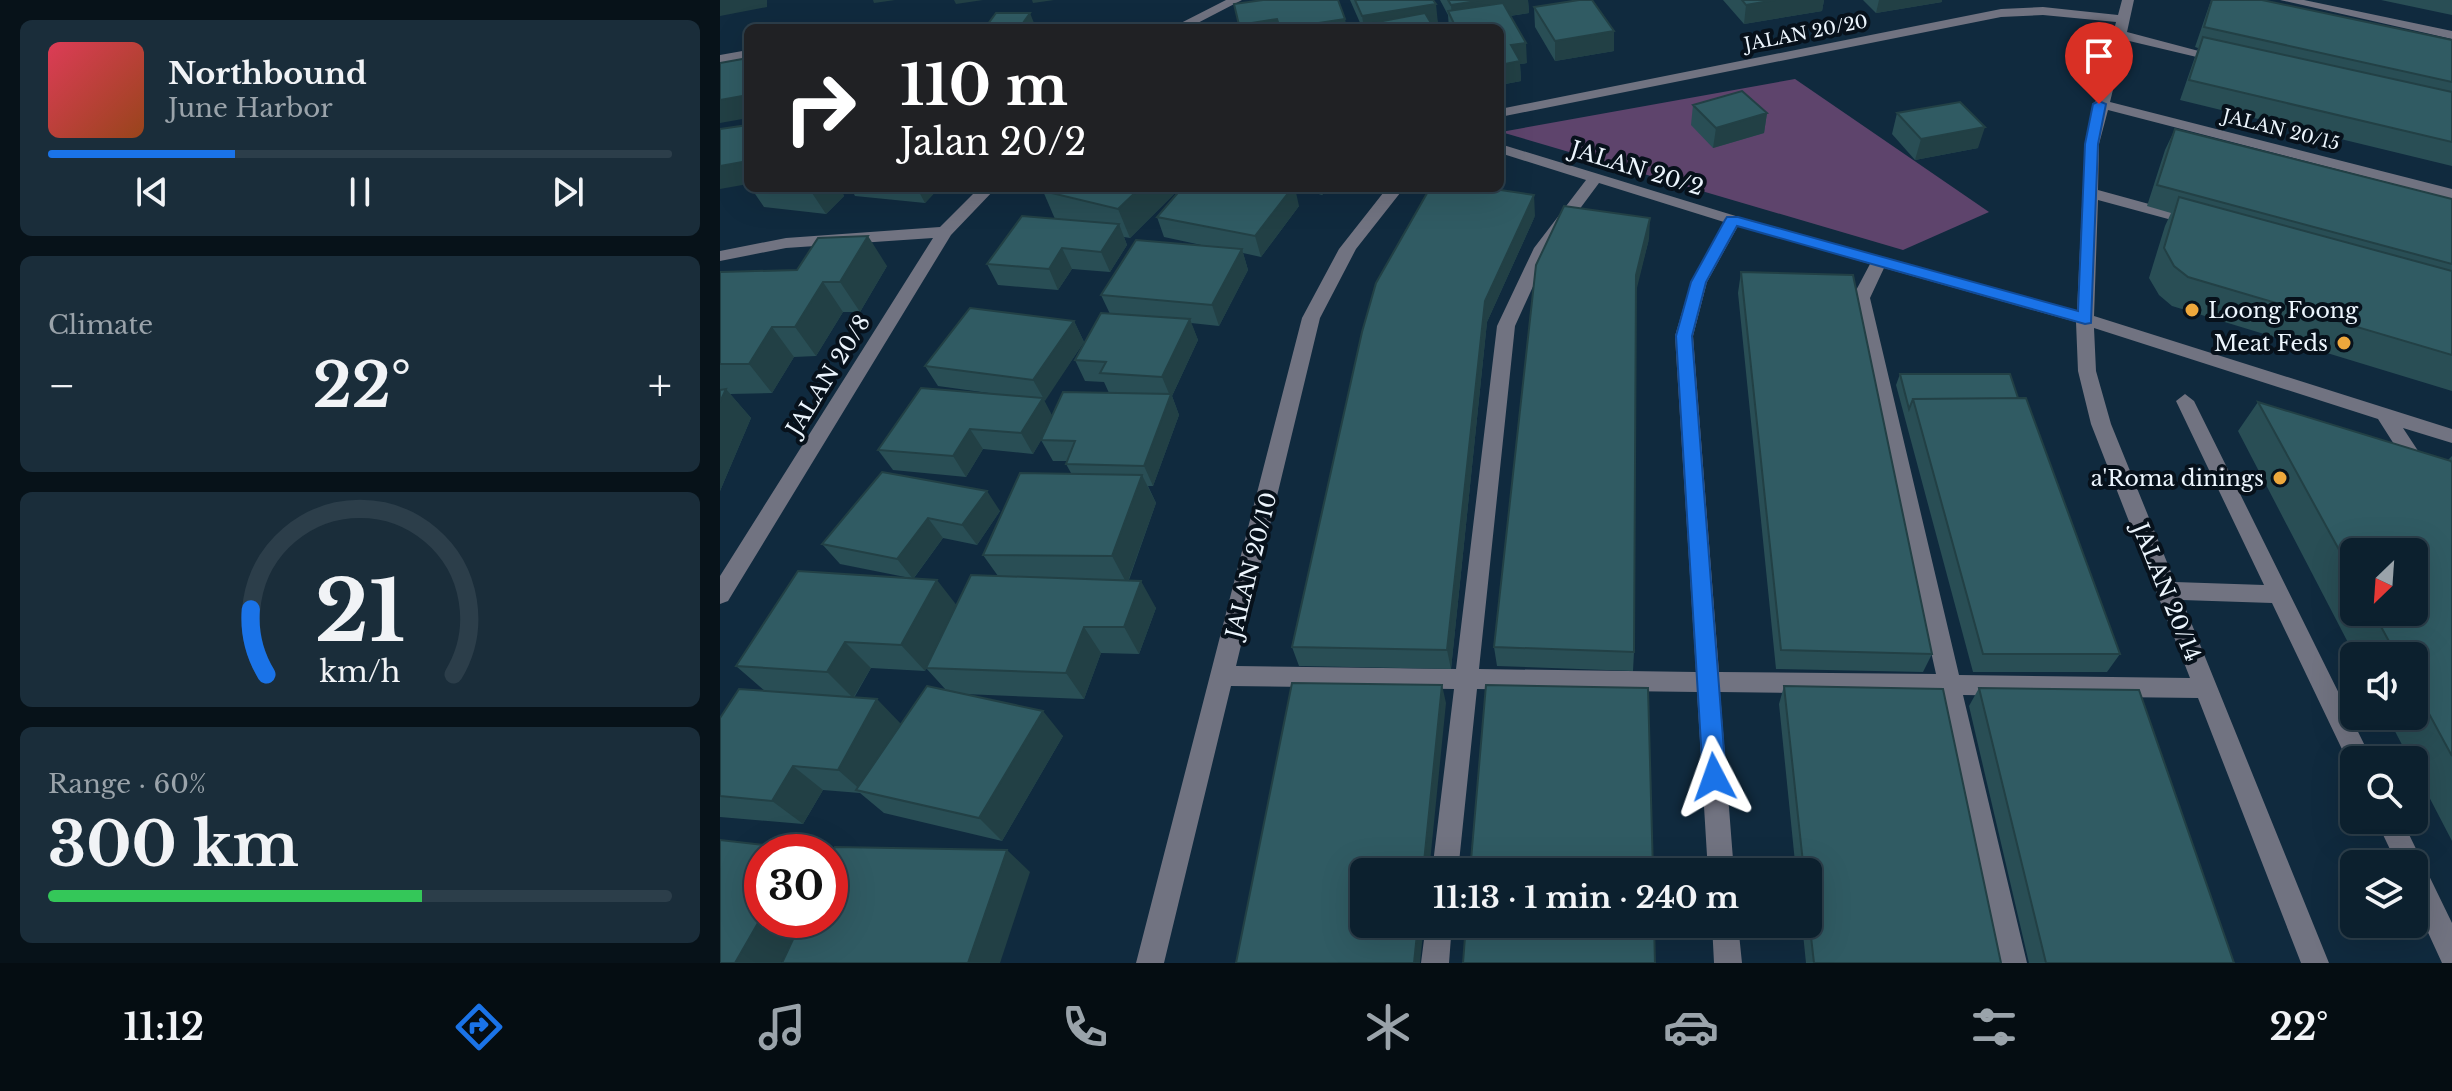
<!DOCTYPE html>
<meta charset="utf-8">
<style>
:root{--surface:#0c202e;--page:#1a2d3a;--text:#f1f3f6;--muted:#9aa3aa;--line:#2c3e4a;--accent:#1a73e8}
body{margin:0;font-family:"Libre Baskerville",serif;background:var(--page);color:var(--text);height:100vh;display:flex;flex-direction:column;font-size:30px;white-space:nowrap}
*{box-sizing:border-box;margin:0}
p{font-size:26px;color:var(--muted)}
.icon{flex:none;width:44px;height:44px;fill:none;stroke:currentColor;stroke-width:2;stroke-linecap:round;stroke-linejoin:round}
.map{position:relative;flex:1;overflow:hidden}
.sheet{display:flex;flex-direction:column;gap:20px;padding:20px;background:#071219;width:720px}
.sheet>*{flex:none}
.banner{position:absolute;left:24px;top:24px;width:760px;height:168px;border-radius:12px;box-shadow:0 8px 32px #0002,0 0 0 2px var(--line);background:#202124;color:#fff;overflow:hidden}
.needle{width:52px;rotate:205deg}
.buttons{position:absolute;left:1620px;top:538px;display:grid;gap:16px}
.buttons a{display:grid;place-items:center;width:88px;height:88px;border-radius:12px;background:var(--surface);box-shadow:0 8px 32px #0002,0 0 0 2px var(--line);font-size:40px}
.speed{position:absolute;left:24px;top:834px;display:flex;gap:16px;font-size:40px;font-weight:700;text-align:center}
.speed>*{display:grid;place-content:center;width:104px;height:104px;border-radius:50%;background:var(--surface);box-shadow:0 8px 32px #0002,0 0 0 2px var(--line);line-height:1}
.speed .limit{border:12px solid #d22;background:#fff;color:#111}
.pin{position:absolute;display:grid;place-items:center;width:68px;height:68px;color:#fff;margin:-82px -34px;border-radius:50% 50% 50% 0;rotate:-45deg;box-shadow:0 0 8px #0007}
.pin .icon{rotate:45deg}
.me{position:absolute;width:88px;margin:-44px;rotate:356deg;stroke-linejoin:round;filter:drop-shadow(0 0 6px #0008)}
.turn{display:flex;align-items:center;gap:28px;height:168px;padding:0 24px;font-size:36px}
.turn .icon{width:104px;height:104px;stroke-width:2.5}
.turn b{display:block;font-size:56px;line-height:68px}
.big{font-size:60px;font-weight:700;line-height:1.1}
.sheet .tile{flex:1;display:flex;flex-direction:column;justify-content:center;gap:12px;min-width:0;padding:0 28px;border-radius:12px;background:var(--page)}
.sheet .dial{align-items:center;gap:0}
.dial svg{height:208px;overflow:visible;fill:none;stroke:var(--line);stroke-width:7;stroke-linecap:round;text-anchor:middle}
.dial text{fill:var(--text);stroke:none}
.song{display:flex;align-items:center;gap:24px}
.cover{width:96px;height:96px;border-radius:12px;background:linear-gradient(135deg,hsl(350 70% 55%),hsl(20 70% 35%))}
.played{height:8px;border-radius:4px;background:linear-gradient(90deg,var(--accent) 30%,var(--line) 30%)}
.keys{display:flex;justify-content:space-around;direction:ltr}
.heat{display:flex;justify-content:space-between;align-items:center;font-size:44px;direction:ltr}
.charge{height:12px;border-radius:6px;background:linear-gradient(90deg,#34c759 60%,var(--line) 0)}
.trip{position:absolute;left:630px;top:858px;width:472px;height:80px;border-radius:12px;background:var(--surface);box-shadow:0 8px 32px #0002,0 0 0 2px var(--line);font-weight:700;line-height:80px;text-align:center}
.menu{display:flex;height:128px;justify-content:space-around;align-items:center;background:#050d12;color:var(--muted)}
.menu .icon{width:56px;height:56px}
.menu .on{color:var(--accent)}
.menu b{font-size:36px;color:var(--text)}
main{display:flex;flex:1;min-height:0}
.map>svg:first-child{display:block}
.green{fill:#5e446c}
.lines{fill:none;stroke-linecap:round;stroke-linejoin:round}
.minor{fill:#717381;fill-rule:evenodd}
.wall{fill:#294e55;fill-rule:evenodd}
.shaded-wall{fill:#224045}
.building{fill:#305b63;stroke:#224045;stroke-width:2}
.route{fill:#1a73e8;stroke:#114b97;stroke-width:2}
.poi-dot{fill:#eea83c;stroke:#07111b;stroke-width:3}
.labels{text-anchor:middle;stroke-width:8;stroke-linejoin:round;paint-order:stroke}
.far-street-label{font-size:18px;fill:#ecf5fd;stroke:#07111b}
.street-label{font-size:22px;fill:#ecf5fd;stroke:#07111b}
.poi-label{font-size:22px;fill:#ecf5fd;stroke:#07111b;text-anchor:end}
</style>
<main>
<section class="sheet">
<div class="tile">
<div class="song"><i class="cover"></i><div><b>Northbound</b><p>June Harbor</p></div></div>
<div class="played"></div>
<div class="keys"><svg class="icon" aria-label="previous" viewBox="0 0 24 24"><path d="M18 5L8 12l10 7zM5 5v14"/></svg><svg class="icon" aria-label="pause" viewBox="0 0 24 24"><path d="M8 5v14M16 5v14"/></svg><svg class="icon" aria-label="next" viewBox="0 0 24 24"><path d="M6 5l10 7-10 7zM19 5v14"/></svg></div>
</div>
<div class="tile"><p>Climate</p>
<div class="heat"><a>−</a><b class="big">22°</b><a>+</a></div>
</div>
<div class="tile dial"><svg viewBox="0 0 100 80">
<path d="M14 69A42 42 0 1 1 86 69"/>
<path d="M14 69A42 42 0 0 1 8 44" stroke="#1a73e8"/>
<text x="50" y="56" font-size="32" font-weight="700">21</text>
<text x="50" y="72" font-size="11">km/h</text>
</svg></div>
<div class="tile"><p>Range · 60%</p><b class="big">300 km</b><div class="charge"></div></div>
</section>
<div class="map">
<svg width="1732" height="963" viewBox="0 0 1732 963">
<rect width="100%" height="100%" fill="#102a3e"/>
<path class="green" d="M1075 79 1269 212 1183 250 781 132Z"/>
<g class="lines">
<path class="minor" d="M506 0H522L468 28H451Z
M1402 0H1414L1407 32 1509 59 1502 63 1405 40 1390 102 1732 189V199L1388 110 1379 144 1378 190 1480 218 1482 221 1474 226 1378 200 1374 316 1732 429V443L1683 428 1710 469 1707 474H1693L1658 419 1374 328 1376 371 1391 424 1455 582 1544 585 1456 401 1465 394 1474 401 1652 760H1634V769L1631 768 1552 603 1462 600 1609 963H1581L1478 698 1243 695 1307 963H1279L1220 695 1000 692 1014 872H988L977 692 757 689 738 872H712L734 689 511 686 444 963H416L582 318 619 249 667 188H684L636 249 600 318 516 666 736 669 777 326 814 248 866 180 780 153V144L1019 217 1357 311 1365 144 1374 107 1372 104 1376 101 1396 22 1323 15 1281 17 780 117V109L1281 9 1323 7 1398 15ZM879 183 1004 222 971 282 955 336 976 672 759 669 795 326 830 249ZM1018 226 1150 264 1132 298 1216 674 999 672 973 336 987 282ZM1164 268 1356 322 1358 371 1371 424 1470 678 1239 675 1150 298Z
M1560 0H1584L1732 31V39Z
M257 24H338L345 28H250Z
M28 50V58L0 63V55Z
M259 188H276L231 235 8 601 0 604V576L213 238 66 248 0 261V251L66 238 220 227Z
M1656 820H1682L1732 923V963H1722L1694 902V864H1677Z
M706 924H732L729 963H701Z
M992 924H1018L1022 963H994Z"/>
</g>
<path class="wall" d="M630 0H713L718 24H712L714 28H520L514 4 627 28 641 25Z
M720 0H808L809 13 790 16 807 63 800 64 801 81 780 85V28H729L728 15Z
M1003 0H1104L1102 11 1024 24Z
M1143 0H1222V2L1156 13Z
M1491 0H1542L1732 40V166L1460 100 1478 48 1475 47Z
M1661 0H1732V15Z
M814 7 894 51 835 61 815 27Z
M973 105 1047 113 1044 133 993 148 971 125Z
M1177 113 1258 148 1195 160 1172 134Z
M1455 129 1732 199V391L1452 306 1439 295 1429 278 1445 226 1451 213 1427 206 1445 150Z
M31 188H120L124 196 106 214 44 207Z
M131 188H219L205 203 135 196Z
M326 188H460L410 238 404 237 407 245 390 272 352 269 338 290 278 285 267 264 335 219 323 191Z
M578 188H610L602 195Z
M579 206 541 257 523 253 528 270 499 326 471 323 478 340 452 396 459 415 433 486H428L436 503 409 580 436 608 419 654 381 653 364 699 244 694 343 736 282 841 164 813 140 793 103 790 83 824 0 817V718L45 691 16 666 190 578 120 564 102 544 162 472 280 511 257 545 223 538 194 578 236 605 278 576 263 555 351 473 346 464 347 461H333L321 440 313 454 263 449 246 477 173 470 158 450 283 395 218 386 205 366 354 321 364 342 324 401 332 416 389 393 384 382 365 381 355 360 390 314 381 295 486 246 444 237 437 217ZM151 668 205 671 206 668 226 690 181 724 134 698Z
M815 216 767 322 731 669 579 666 572 647Z
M929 239 915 292 914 652 913 671 777 666 774 647Z
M167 266 140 312H123L96 356 74 357 52 393 10 394 31 418 0 491V272L77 270Z
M1021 272 1212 654 1203 672 1056 669 1018 293Z
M1180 374 1298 398 1400 654 1387 672H1253L1176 385Z
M1538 402 1728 460 1732 456V841L1694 768V760H1690L1667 716H1694V656H1635L1518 431ZM1634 552 1694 612H1634Z
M1064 686 1281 963H1086L1082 924H1088V872H1076L1059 704Z
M1259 688 1514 963H1309L1249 706Z"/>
<path class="shaded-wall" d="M0 0H47V7L0 16Z
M153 0H175L154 3Z
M234 0H263L236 4Z
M312 0H334L313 3Z
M763 0H808L809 13 734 24 732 20 731 5Z
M1055 0H1104L1102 11 1024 24 1026 5Z
M1159 0H1222V2L1156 13Z
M716 4 718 24 691 28H644L642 16Z
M310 13 316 28 303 23Z
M557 19 559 28H520L519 25Z
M625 19 627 28H566Z
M894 31V51L835 61V41Z
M806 43 807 63 800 64 801 81 780 85V65L791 45Z
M28 95V118L0 123V100Z
M1047 113 1044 133 993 148 996 128Z
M1265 127 1258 148 1195 160 1201 139Z
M28 161V184L0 189V166Z
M98 188H120L124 196 106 214 92 193Z
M197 188H219L205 203Z
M420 188H460L410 238 398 209Z
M572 188H575L579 206 541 257 535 236Z
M600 188H610L602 195Z
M814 195 815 216 767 322 731 669 727 650 765 301Z
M930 218 929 239 915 296 916 275Z
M399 224 407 245 390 272 381 252Z
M148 236 167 266 140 312 120 282Z
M342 248 352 269 338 290 329 269Z
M522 249 528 270 499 326 492 305Z
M103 282 123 312 96 356 75 327Z
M470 319 478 340 452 396 459 415 433 486 424 466 450 396 442 377Z
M354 321 364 342 325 401 313 380Z
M52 327 74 357 52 393 29 364Z
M6 389 31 418 0 491V402Z
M323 398 334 419 313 454 301 433Z
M250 429 263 449 246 477 233 456Z
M422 475 436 503 407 584 392 556Z
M267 491 280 511 257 545 242 525Z
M208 518 223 538 193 579 177 559Z
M217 580 238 607 205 671 181 645Z
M421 581 436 608 419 654 404 627Z
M364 627 381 653 364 699 346 673Z
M125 642 151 668 133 698 107 672Z
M722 685 726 703 709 872H703Z
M157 699 182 725 143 792 118 770Z
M323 711 343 736 282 841 259 818Z
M73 766 103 790 83 824 52 801Z
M287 850 310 872 280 963H248Z
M42 916V920H84L61 963H15Z
M698 924H704L700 963H694Z"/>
<path class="building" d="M543 0H618L625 19 566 28H560L557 19 519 25 514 4Z
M635 0H713L716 4 642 16Z
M728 0H763L731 5Z
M859 0H872L894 31 835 41 814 7Z
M1022 0H1055L1026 5Z
M1492 0H1542L1732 40V82L1484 27Z
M783 3 806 43 791 45 800 61 780 65V28H736L728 11Z
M276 13H310L303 23H355L352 28H265Z
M705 13 714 28H626Z
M1483 37 1732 92V142L1469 80Z
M28 58V95L0 100V63Z
M1022 91 1047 113 996 128 973 105Z
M1240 102 1265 127 1201 139 1177 113Z
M28 125V161L0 166V129Z
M1455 129 1732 199V264L1437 185Z
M45 188H98L92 193Z
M326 188H420L398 209 323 191Z
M462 188H572L535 236 437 217Z
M710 188H767L814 195 765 301 727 650 572 647 642 332 656 283Z
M1459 197 1732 271V355L1468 277 1454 266 1444 248Z
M844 206 930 218 916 275 914 652 774 647 816 265Z
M302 216 399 224 381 252 342 248 329 269 267 264Z
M148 236 120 282H103L75 327H52L29 364H0V272L77 270 98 238Z
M416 240 522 249 492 305 381 295Z
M1021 272 1133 275 1212 654 1061 650Z
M250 308 354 321 313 380 205 366Z
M381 313 470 319 442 377 380 373 386 362 355 360Z
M1180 374H1290L1298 398 1193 399 1189 409Z
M201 388 323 398 301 433 250 429 233 456 158 450Z
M6 389 0 402V390Z
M343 392 451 394 424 466 346 464 355 441 321 440Z
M1306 398 1400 654H1263L1193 399Z
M1538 402 1731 461 1732 463V756L1694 686V656H1677L1653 612H1694V552H1634V577Z
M162 472 267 491 242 525 208 518 177 559 102 544Z
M300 473 422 475 392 556 263 555Z
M78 571 217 580 181 645 125 642 107 672 16 666Z
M251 575 421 581 404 627H364L346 673 206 668Z
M572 683 722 685 703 872H644V924H698L694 963H516Z
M766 685 928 688 933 872H750Z
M207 686 323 711 259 818 136 790Z
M1064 686 1223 689 1281 963H1094L1088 910V872H1084Z
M1259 688 1419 690 1514 963H1326Z
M19 689 157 699 118 770 73 766 52 801 0 796V718Z
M0 840 81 849 79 852H42V916L15 963H0Z
M115 847 287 850 248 963H62L82 920H110V858Z
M746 924H934L935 963H743Z"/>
<path class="route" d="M1379 101 1386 104 1378 144 1371 323 1365 324 1017 226 986 282 972 336 1006 777 1002 784 994 787 987 784 983 777 956 336 971 282 1005 220 1007 217H1018L1358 311 1365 144 1373 104Z"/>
<g class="poi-dot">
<circle cx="1472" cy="310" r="8"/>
<circle cx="1624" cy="343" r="8"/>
<circle cx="1560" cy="478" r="8"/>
</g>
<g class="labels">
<g class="far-street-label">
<text transform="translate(1086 33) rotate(-11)" y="6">JALAN 20/20</text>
<text transform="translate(1561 130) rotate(14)" y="6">JALAN 20/15</text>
</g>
<g class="street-label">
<text transform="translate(917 168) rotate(17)" y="8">JALAN 20/2</text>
<text transform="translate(108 375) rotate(-58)" y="8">JALAN 20/8</text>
<text transform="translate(531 565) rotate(-76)" y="8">JALAN 20/10</text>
<text transform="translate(1447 592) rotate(68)" y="8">JALAN 20/14</text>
</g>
<g class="poi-label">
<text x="1488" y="318" text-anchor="start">Loong Foong</text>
<text x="1608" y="351">Meat Feds</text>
<text x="1544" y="486">a'Roma dinings</text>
</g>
</g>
</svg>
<div class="buttons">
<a><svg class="needle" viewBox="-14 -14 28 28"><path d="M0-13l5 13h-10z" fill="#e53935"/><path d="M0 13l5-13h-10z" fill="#9aa3aa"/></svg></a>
<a><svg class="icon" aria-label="sound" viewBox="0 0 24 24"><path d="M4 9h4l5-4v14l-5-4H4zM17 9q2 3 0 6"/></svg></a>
<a><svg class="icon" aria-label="search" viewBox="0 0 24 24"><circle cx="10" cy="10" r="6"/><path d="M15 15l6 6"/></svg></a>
<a><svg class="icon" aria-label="layers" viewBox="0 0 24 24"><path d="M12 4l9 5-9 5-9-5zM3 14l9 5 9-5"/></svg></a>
</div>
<div class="speed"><div class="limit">30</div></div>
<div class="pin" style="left:1379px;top:104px;background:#d93025"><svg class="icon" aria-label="arrive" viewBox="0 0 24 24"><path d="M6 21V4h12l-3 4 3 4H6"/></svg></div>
<svg class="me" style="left:994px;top:777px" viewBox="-20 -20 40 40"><path d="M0-17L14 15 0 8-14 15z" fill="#1a73e8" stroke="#fff" stroke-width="4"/></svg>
<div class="trip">11:13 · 1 min · 240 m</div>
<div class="banner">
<div class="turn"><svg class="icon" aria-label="right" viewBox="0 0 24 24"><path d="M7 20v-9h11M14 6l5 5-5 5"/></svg><div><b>110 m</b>Jalan 20/2</div></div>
</div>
</div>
</main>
<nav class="menu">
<b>11:12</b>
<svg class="icon on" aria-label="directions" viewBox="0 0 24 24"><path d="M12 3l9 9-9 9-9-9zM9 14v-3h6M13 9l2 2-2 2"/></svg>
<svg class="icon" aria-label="music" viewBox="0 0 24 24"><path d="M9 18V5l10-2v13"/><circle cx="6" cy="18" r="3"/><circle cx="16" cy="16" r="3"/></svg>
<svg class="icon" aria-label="phone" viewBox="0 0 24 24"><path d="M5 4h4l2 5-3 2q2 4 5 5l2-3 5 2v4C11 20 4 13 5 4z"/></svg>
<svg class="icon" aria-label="climate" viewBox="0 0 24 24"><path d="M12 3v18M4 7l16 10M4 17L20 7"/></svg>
<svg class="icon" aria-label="car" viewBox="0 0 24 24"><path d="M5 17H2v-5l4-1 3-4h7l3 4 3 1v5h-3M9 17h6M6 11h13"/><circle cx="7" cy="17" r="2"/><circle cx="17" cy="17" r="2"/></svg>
<svg class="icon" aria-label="filters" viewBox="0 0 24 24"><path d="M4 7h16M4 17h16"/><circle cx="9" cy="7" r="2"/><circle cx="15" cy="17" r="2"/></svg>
<b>22°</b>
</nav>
